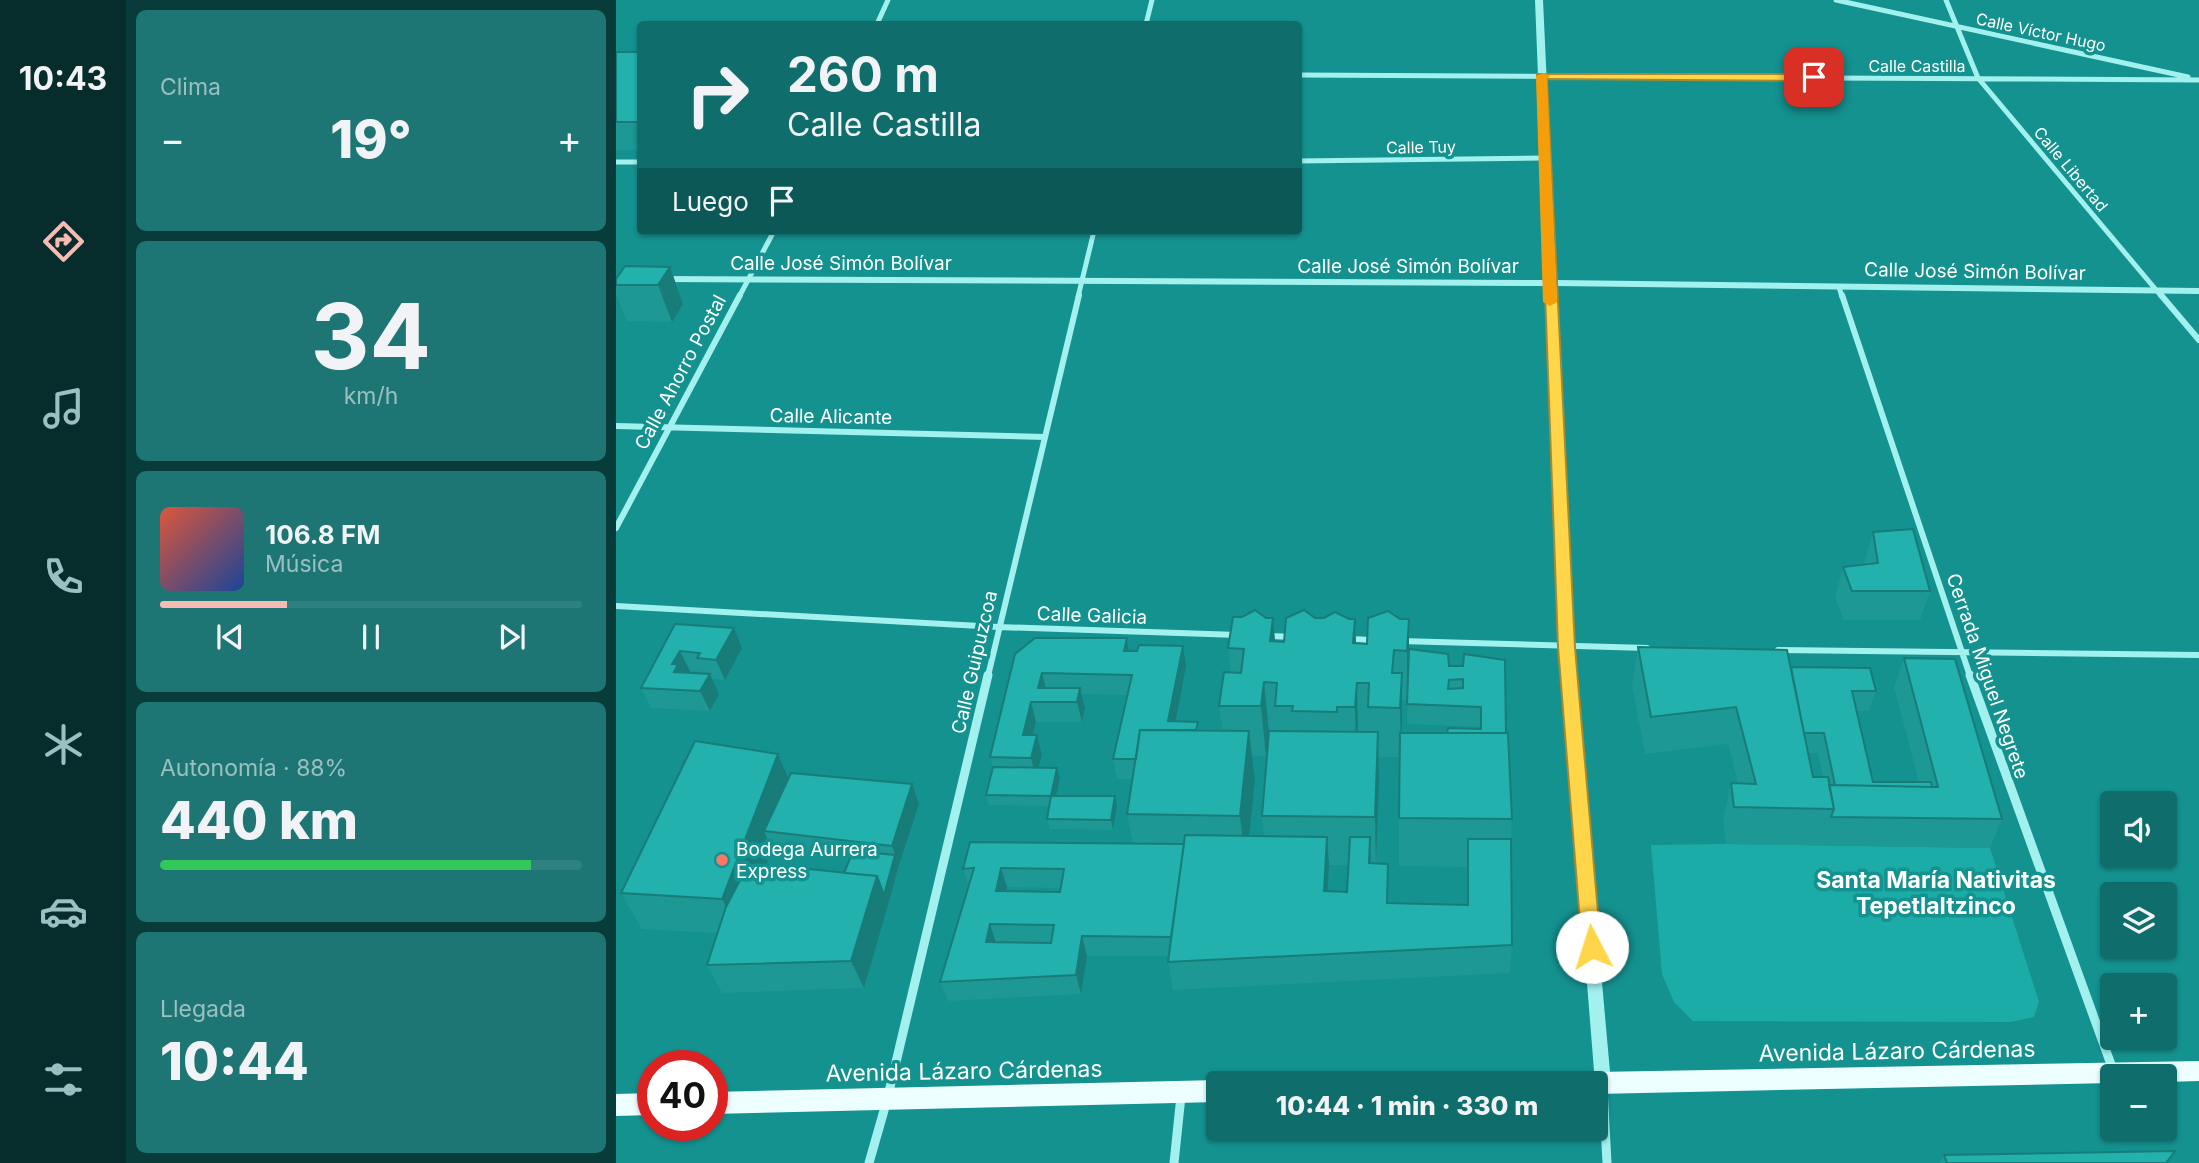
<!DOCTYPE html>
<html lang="es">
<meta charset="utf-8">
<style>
:root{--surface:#0f6e6c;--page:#1d7674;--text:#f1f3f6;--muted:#9bc0c2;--line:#2f817f;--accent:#f7bbb3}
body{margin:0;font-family:Inter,sans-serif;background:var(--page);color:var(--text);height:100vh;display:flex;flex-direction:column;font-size:26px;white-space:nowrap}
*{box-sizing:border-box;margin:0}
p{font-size:23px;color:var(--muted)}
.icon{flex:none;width:38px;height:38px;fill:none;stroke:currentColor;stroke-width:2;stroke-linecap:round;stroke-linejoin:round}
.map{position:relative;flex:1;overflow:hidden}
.drawer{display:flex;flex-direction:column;gap:10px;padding:10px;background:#083c3b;width:490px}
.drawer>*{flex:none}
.banner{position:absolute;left:21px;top:21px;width:665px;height:214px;border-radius:7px;box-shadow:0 2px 5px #0004;background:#0f6e6c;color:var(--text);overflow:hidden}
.tools{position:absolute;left:1484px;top:791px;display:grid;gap:14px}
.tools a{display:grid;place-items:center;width:77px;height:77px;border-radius:7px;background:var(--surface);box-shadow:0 2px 5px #0004;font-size:35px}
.speed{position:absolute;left:21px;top:1050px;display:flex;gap:14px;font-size:35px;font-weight:700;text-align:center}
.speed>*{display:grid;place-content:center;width:91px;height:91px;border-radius:50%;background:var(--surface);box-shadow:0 2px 5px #0004;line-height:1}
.speed .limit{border:10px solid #d22;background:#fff;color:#111}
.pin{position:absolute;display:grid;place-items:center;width:60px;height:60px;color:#fff;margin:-30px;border-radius:14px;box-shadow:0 4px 10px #0006}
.me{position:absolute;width:77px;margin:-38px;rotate:355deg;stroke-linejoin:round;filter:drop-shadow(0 0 5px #0008)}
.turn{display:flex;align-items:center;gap:24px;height:147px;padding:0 35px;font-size:32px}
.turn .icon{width:91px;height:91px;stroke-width:2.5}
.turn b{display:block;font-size:49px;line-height:60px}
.then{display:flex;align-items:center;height:66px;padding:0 35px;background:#0003;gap:14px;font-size:26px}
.big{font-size:52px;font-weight:800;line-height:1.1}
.drawer .card{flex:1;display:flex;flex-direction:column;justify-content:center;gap:10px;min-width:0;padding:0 24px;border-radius:10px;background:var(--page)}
.drawer .dial{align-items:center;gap:0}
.dial b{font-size:91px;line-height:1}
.song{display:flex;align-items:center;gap:21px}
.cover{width:84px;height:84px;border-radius:10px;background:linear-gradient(135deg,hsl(10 70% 55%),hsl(220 70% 35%))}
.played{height:7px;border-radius:4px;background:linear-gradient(90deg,var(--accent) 30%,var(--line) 30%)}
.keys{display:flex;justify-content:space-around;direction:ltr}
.heat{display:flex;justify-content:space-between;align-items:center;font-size:38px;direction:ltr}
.charge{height:10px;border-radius:5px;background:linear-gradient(90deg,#34c759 88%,var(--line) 0)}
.trip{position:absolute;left:590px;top:1071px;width:402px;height:70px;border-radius:7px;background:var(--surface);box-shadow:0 2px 5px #0004;font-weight:800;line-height:70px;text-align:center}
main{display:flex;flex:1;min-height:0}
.dock{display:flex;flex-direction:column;width:126px;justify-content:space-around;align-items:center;background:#062c2b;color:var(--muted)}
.dock .icon{width:49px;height:49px}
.dock .selected{color:var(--accent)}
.dock b{font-size:32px;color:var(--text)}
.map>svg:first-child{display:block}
.green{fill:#1caca7}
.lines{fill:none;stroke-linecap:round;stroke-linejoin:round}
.minor-far2{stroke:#a2f1ef;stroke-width:5}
.minor-far1{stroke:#a2f1ef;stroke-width:6}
.minor{stroke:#a2f1ef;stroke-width:9}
.tertiary{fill:#a2f1ef;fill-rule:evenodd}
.primary{fill:#ecfeff;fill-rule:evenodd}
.wall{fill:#1d9895;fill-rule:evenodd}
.shaded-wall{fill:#187c79}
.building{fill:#22b1ad;stroke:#187c79;stroke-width:2;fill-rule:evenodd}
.route{fill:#ffd54a;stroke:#a68a30;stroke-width:2}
.slow{fill:#f59e0b}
.poi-dot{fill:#ff7762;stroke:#149290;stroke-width:2.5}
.labels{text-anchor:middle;stroke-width:7;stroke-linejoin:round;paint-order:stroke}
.far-street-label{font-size:16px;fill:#fff;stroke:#149290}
.street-label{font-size:19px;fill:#fff;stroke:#149290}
.poi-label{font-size:19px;fill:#fff;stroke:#149290;text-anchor:start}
.quarter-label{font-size:23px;font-weight:bold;fill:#fff;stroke:#149290}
.near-street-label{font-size:23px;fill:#fff;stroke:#149290}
</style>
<main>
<nav class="dock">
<b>10:43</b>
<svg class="icon selected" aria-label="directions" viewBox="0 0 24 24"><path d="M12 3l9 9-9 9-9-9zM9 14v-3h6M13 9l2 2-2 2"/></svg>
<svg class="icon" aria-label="music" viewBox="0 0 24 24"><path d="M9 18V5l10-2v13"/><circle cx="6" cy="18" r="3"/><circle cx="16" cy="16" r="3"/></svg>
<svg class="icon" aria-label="phone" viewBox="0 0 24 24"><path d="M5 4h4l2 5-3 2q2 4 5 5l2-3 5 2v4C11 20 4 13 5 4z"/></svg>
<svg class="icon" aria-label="climate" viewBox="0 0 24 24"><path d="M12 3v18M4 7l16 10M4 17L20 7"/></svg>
<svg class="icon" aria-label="car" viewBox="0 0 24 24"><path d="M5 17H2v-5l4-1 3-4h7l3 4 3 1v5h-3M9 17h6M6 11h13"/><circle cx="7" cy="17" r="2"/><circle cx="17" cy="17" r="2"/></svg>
<svg class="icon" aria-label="filters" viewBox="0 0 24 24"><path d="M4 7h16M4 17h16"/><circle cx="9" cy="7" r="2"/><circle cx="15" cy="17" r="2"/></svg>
</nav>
<section class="drawer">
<div class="card"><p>Clima</p>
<div class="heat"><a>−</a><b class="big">19°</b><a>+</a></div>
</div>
<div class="card dial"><b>34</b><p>km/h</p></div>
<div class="card">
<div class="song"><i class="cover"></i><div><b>106.8 FM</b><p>Música</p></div></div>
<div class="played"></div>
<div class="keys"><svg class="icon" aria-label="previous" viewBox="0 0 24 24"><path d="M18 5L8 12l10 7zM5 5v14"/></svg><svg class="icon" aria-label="pause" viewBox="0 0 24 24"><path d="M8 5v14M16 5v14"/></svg><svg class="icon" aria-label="next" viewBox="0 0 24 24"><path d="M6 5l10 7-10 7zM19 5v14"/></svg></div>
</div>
<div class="card"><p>Autonomía · 88%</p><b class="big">440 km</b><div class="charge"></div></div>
<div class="card"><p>Llegada</p><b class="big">10:44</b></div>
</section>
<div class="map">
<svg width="1583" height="1163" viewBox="0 0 1583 1163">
<rect width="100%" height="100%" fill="#149290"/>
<path class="green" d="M1110 844 1374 848 1423 1002 1418 1017 1394 1022 1077 1021 1058 1002 1046 974 1035 845Z"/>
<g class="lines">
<path class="minor-far2" d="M1220 0 1572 77
M1330 0 1362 78 1546 297
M261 24 272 0
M530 24 536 0
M682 75 1583 80
M682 161 927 158
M0 162H24
M1223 287 1226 297
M123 297 158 231
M462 297 478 231"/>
<path class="minor-far1" d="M1226 295 1354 676
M1545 295 1583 340
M0 426 429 437
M0 528 124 295
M0 606 382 627 622 635
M651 636 678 637
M731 639 758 640
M784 641 1031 648
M1162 650 1583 655
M372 676 463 295"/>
<path class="minor" d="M1354 675 1497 1070
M987 1087 991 1163
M253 1163 271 1100 372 675
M558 1163 565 1096"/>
<path class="tertiary" d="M919 0H927L940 280 1583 288V294L940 286 956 647 995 1083 993 1088 987 1090 981 1088 979 1083 944 647 930 286 42 282 37 279 42 276 930 280Z"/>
<path class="primary" d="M1583 1061V1081L1549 1082V1076H1496V1083L980 1094V1083H969L972 1076 980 1072Z
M602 1080 610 1083H602V1102L96 1114V1092Z
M37 1093V1115L0 1116V1094Z"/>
</g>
<path class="wall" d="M0 52H24V150H0Z
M54 267 67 304 56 322 11 321 0 294V279Z
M1257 532 1314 591 1304 620H1228L1219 597 1227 567 1249 564V561Z
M650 618H657L659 641 668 642 699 618 739 619 740 644H751L784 619H793V649L833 666H847L890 733 896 819 895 839 896 945 894 973 557 990 552 962 553 956H471L465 994 332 1001 324 982 353 887 347 869 517 844 511 814 517 779H501L497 759 511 695 466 694 469 708 466 722H420L417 735H421L426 755 423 768 444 778 440 796H499L501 806 497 830 434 829 431 819 433 806 373 805 370 795 377 767 374 757 399 654 511 638 513 651 570 666 559 721 583 730 607 731 603 706 615 672 612 648ZM792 687 791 724 864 727V729L831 733 786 732V700H791ZM653 732 646 816 648 836H633L639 780 636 756H650ZM762 757H783V866L851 867V905L772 903 761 863ZM713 865H732L731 892 711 891ZM391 887 444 888V892H390Z
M59 624 118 628 126 648 109 680 96 679 103 694 94 711 35 708 25 688ZM74 671 87 672 88 674 72 673Z
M1022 647 1175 667 1260 691 1253 711H1241L1257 782H1303L1278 687 1288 658 1386 819 1374 848 1110 844 1107 820 1115 783H1122L1112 744 1029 754 1016 685ZM1192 753H1202L1207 777H1197Z
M162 754 173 778 296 784 303 804 283 865 248 988 106 993 91 965 101 933 26 929 5 893ZM156 850 157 851 233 860 228 873 151 865Z
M1328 1155 1550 1163H1324Z"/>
<path class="shaded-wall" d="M54 267 67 304 56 322 42 285Z
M657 618 661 668 654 641Z
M739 619 741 669 737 643Z
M793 619V669L791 700V651Z
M118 628 126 648 109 680 100 660Z
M511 638 514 659 508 651Z
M567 646 570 666 556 741 552 721Z
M64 651 74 671 69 679 58 672 56 664Z
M426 673 431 693 422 688Z
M786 673V723L785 757 784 708Z
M94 674 103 694 94 711 84 691Z
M648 682 653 732 650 756 645 706Z
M741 683 742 732 740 757 739 707Z
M464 688 469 708 466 722 461 702Z
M415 702 420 722 412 755 407 735Z
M633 731 639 780 630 865 624 816Z
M762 732 763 781 760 866 759 817Z
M421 735 426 755 420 778 415 758Z
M162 754 178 791 148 831 156 850 125 935 106 899Z
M441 768 444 778 438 806 435 796Z
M296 784 303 804 283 865 276 846Z
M499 796 501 806 497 830 495 820Z
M711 837 713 865 710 920 708 891Z
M754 837 755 866 753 863Z
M279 855 283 865 272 905 268 895Z
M385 868 391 887 386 911 380 891Z
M261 876 272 905 248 988 235 961Z
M374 924 380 943 370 942Z
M466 936 471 956 465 994 460 975Z"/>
<path class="building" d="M0 52H24V122H0Z
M9 266 54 267 42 285H0V279Z
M1297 529 1314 591H1236L1227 567 1262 563 1257 532Z
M639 610 650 618H657L654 641 668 642 670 618 688 610 699 618H708L719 612 733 619H739L737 643 751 644 752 618 772 611 784 619H793L791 651 778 650 776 673H786L784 708 752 707 753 683H741L739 707H721V712L676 711 677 706H659L661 683 648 682 645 706H603L608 672 625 673 628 649 612 648 617 617H626Z
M59 624 118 628 100 660 81 658 84 653 64 651 56 664H62L58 672 94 674 84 691 25 688Z
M419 638H511L508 651H521L523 645 567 646 552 721 582 722 580 730H524L520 759H497L516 675 426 673 422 688H464L461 702H415L407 735H421L415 758 374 757 399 654Z
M1022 647 1171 650 1197 777H1212L1218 809 1118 807 1115 783 1140 784 1120 707 1035 717Z
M793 649 832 654 833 666H847L848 654 889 660 890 733H831L832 728 865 729V707L791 704ZM847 679V688L832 689 833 680Z
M1288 658 1339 659 1386 819 1215 817 1218 809 1213 785 1322 787Z
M1175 667 1254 668 1260 691H1236L1257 782H1315L1316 787 1219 785 1208 733H1188Z
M524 730 633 731 624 816 511 814Z
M653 731 762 732 759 817 646 816Z
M784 733H892L896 819 783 818Z
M79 741 162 754 106 899 5 893Z
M377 767 441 768 435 796 370 795Z
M175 773 296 784 276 846 148 831Z
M435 796H499L495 820 431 819Z
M569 835 711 837 708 891 731 892 734 837H754L753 863 772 864 771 903 852 905V839H895L896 945 552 962Z
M354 842 568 844 555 937 466 936 460 975 324 982 358 868 347 869ZM385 868 448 869 444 892 380 891ZM374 924 438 925 435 943 370 942Z
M237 851 279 855 268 895 261 876 228 873Z
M133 863 261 876 235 961 91 965 110 907Z
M1559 1151 1550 1163H1331L1328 1155Z"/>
<path class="route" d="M921 74H1198L1204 77 1198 81 931 79 959 647 985 947 983 953 976 955 969 953 966 947 942 647Z"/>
<path class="slow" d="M928 73 934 76 931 79 941 302 934 306 927 302 920 76Z"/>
<circle class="poi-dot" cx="106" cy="860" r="7"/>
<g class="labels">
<g class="far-street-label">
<text transform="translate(1425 32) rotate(12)" y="6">Calle Víctor Hugo</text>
<text x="1301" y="72">Calle Castilla</text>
<text transform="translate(805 147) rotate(-1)" y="6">Calle Tuy</text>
<text transform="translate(1455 169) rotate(50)" y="6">Calle Libertad</text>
</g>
<g class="street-label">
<text x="225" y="270">Calle José Simón Bolívar</text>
<text x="792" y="273">Calle José Simón Bolívar</text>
<text transform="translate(1359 271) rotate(1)" y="7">Calle José Simón Bolívar</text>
<text transform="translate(64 372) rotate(-62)" y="7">Calle Ahorro Postal</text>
<text transform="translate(215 416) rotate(1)" y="7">Calle Alicante</text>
<text transform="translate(476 615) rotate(2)" y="7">Calle Galicia</text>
<text transform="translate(358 662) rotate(-77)" y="7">Calle Guipuzcoa</text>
<text transform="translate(1372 676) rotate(71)" y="7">Cerrada Miguel Negrete</text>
</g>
<g class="poi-label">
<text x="120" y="856">Bodega Aurrera<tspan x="120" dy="22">Express</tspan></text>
</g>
<g class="quarter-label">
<text x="1320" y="888">Santa María Nativitas<tspan x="1320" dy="26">Tepetlaltzinco</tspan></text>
</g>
<g class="near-street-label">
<text transform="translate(1281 1051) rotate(-1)" y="8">Avenida Lázaro Cárdenas</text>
<text transform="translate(348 1071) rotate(-1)" y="8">Avenida Lázaro Cárdenas</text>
</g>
</g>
</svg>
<div class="tools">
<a><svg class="icon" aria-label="sound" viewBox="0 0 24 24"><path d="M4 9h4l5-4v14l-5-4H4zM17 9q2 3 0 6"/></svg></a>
<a><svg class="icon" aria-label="layers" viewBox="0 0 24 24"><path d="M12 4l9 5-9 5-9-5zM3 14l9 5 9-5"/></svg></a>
<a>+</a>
<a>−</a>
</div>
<div class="speed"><div class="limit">40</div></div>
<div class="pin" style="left:1198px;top:77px;background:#d93025"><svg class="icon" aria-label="arrive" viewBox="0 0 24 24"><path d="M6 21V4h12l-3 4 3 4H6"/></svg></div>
<svg class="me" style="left:976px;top:947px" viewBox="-20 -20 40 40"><circle r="19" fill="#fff"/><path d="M0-13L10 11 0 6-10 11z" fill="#ffd54a"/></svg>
<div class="trip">10:44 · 1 min · 330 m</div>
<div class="banner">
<div class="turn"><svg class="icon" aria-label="right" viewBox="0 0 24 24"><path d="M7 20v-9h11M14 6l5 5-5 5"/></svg><div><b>260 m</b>Calle Castilla</div></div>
<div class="then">Luego<svg class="icon" aria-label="arrive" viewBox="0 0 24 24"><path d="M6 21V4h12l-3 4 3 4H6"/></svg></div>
</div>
</div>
</main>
